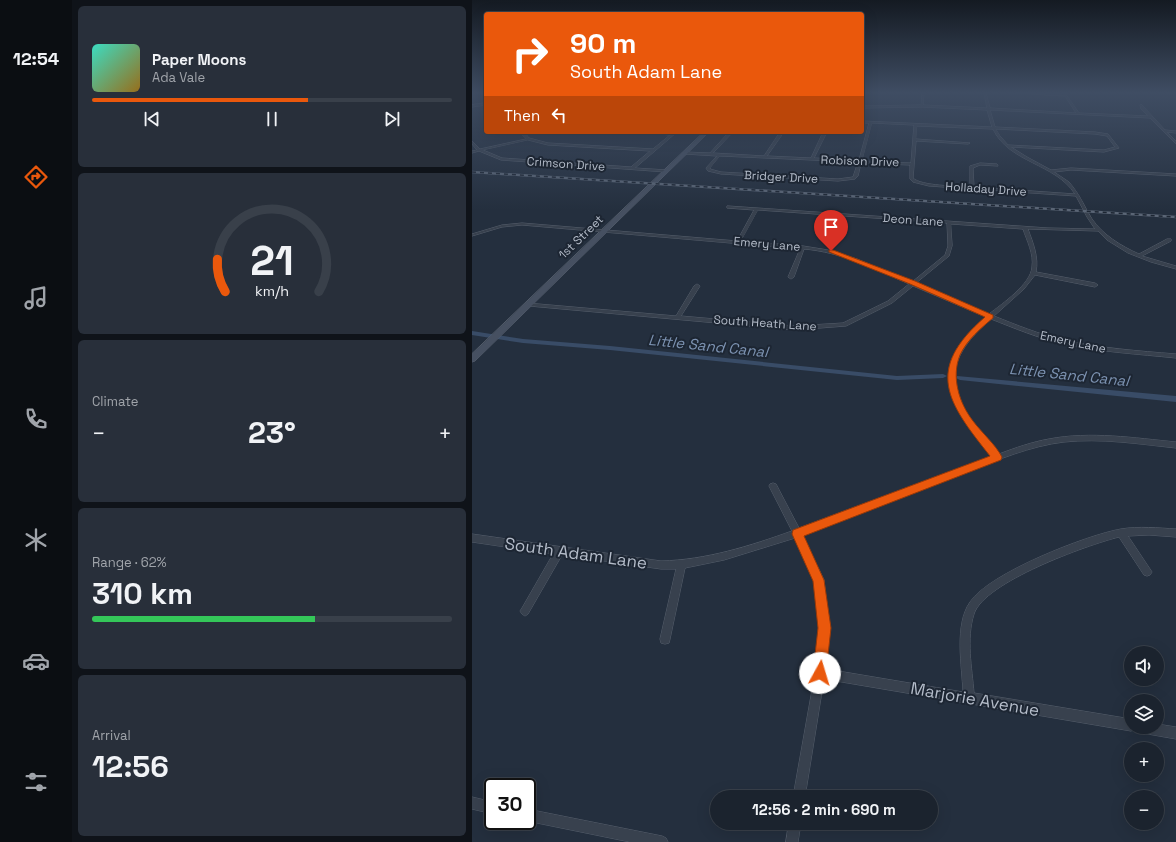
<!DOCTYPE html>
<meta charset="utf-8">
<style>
:root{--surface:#1b232e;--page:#282f3a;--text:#f1f3f6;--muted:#a0a4aa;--line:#39404a;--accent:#ea580c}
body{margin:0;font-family:"Space Grotesk",sans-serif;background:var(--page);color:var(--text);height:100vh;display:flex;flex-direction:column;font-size:15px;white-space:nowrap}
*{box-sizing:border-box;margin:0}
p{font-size:13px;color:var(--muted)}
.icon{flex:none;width:22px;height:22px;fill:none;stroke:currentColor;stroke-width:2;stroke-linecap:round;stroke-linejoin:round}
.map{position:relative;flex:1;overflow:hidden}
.panel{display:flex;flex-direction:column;gap:6px;padding:6px;background:#0f1319;width:400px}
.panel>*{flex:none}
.top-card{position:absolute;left:12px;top:12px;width:380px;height:122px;border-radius:4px;box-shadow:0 4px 16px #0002,0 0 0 1px var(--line);background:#ea580c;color:#fff;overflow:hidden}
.fabs{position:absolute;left:652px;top:646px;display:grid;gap:8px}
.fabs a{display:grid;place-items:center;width:40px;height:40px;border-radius:50%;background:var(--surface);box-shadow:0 4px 16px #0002,0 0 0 1px var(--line);font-size:20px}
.speed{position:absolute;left:12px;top:778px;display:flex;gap:8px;font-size:20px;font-weight:700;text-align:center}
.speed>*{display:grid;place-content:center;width:52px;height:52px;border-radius:50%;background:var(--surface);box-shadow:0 4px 16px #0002,0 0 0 1px var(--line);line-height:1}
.speed .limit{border:2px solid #111;border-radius:6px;background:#fff;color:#111}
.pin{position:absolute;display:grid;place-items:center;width:34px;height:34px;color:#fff;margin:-41px -17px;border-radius:50% 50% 50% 0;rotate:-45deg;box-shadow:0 0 4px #0007}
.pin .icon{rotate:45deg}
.me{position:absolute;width:44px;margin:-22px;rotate:6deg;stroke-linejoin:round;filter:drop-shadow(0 0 3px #0008)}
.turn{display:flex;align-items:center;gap:14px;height:84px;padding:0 20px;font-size:18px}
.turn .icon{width:52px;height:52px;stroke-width:2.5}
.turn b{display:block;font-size:28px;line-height:34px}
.then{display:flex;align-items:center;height:38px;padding:0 20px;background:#0003;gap:8px;font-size:15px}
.big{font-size:30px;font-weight:800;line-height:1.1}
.panel .tile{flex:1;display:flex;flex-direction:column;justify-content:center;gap:6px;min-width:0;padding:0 14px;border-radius:6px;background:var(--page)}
.panel .dial{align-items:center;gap:0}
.dial svg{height:104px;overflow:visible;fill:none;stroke:var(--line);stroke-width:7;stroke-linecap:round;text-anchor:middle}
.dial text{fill:var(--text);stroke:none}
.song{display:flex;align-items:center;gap:12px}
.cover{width:48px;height:48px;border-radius:6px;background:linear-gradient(135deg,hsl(170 70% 55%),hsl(40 70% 35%))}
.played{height:4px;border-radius:2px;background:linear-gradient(90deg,var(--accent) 60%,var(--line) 60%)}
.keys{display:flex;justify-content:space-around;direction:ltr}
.heat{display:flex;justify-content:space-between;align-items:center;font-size:22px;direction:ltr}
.charge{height:6px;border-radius:3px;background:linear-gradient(90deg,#34c759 62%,var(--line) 0)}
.trip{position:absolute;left:238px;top:790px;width:228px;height:40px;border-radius:20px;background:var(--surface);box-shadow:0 4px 16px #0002,0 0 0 1px var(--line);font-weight:800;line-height:40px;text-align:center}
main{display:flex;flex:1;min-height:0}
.dock{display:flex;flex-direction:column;width:72px;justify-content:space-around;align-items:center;background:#0b0e12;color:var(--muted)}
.dock .icon{width:28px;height:28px}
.dock .active{color:var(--accent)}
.dock b{font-size:18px;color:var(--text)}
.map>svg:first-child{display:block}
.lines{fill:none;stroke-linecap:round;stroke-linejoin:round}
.canal{fill:#394c67;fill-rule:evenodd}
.street-casing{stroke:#565f6c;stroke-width:1}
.secondary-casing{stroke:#565f6c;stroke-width:1}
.street{fill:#38414e;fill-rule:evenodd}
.secondary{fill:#465061;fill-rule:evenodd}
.rail-casing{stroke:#5a6575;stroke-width:2.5}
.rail{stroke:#1d2633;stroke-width:1.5;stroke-dasharray:4;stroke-linecap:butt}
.route{fill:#ea580c;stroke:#983908}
.labels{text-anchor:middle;stroke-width:4;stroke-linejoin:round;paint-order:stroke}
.far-street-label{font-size:12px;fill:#b4bcc9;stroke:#1d2633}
.water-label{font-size:15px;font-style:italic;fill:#7c92b1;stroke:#1d2633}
.near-street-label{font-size:17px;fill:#b4bcc9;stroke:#1d2633}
</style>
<main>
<nav class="dock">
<b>12:54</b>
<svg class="icon active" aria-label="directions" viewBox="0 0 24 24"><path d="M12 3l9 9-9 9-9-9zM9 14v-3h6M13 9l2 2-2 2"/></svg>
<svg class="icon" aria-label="music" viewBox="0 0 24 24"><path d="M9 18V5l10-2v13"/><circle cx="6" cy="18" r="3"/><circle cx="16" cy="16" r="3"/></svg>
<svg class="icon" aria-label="phone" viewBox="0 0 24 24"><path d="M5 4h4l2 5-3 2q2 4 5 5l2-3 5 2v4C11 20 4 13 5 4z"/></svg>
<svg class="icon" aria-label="climate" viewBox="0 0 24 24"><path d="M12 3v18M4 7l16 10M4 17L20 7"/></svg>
<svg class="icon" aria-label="car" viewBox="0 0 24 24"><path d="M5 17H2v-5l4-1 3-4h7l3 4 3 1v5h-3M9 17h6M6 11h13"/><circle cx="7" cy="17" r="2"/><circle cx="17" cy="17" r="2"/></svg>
<svg class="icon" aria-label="filters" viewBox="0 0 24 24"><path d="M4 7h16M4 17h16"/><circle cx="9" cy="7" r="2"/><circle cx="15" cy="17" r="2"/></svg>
</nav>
<section class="panel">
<div class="tile">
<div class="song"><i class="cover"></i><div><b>Paper Moons</b><p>Ada Vale</p></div></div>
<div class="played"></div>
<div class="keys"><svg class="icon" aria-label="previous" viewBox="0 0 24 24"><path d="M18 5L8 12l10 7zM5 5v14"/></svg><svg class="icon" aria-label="pause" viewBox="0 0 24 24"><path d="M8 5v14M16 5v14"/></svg><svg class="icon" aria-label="next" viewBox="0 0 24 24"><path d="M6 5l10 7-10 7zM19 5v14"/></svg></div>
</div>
<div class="tile dial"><svg viewBox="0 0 100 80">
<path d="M14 69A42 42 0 1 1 86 69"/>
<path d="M14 69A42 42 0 0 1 8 44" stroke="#ea580c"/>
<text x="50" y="56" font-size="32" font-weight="700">21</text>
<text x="50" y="72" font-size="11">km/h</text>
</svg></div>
<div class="tile"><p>Climate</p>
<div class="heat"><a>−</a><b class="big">23°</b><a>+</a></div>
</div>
<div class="tile"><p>Range · 62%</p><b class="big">310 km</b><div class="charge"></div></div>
<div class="tile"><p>Arrival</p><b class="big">12:56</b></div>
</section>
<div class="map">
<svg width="704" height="842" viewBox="0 0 704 842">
<rect width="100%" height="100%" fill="#242f3e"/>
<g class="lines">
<path class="canal" d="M0 331 51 339 138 346 425 376 471 374 475 376 471 378 425 380 138 350 51 343 0 335Z
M485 376 704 396V402L488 380 484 378Z"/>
<g class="street-casing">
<path id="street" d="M390 93H392L390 96Z
M450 93H452L451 105 515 108 512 93H514L518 108 604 113 593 96 543 93 591 94V93H593L607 113 676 116 669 109 668 105 669 104 693 130 704 131V133L695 132 704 141V144L678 118 518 110 523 127 623 132 636 134 647 148 632 152 539 147 555 157 579 170 599 168 704 174V176L599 170 582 172 597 182 601 187C609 197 613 208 620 219 631 235 649 246 667 254L695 239H699V241L670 256 704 266V269L679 262 656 253 635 240 626 231 556 229C561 243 567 257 564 272L623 283 626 285 623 287 563 275 552 289 522 316C544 325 567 334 591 340 628 348 666 351 704 354V358C666 354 628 352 591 344 566 338 542 328 519 319 458 371 483 403 527 454 543 448 560 442 577 439 619 431 662 438 704 442V448C667 444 629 438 592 442 558 446 526 460 494 472 439 492 385 515 330 535L352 580 357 628 354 669 491 692C490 666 482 625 498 602 517 573 615 535 649 529 667 526 686 528 704 529V537L677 535 656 536 680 572 678 575 675 576 672 575 647 537C615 545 512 582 502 614 494 639 500 668 502 693L659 719V727H664L663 729 659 731 352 679 333 797H321L343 673 347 628 342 580 323 538 252 560 213 568 198 639 197 643 193 644 189 643 188 639 204 569H189L90 555 56 614 53 616 50 614 48 611 50 608 81 554 0 542V534L189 561C234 560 278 546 320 531L297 486 298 484 301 483 304 484 327 528 520 456C476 403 452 370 514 317L441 286 420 303 374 326 322 330 57 306 54 304 55 303 204 316 222 286 225 284 228 286 209 316 322 326 371 323 416 301 437 284C403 269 369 252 332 249L322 277 319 279 316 277 328 249 50 225 30 227 0 236V234L30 225 50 223 265 241 282 210 255 208V206H256L576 228 623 229 615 217 604 196 457 186 441 182 438 179V165L389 163 386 176 383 179 366 181 249 174 236 171 234 168 245 156 213 154 211 153 213 152 238 153 257 132H261L241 153 292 156 308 132H312L295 156 339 158 351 132H355L342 158 387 160 397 123H390V121L520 127 515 110 450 107 390 108V106L449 105ZM400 123 442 125 439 163 390 161ZM445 126 521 129C537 163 583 163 603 194L502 187 501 168 508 165 526 166 525 164 508 163 498 166V187C485 186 449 186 441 178L444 141 496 144 498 143 444 139ZM524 129 623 134 635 136 643 147 632 150 536 145 528 136ZM248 156 386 162 381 177 366 179 249 172 238 169V168ZM286 210 475 223 476 246 473 255 440 282 385 259 356 250 331 246 269 241ZM479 224 551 229C555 241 562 254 560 267 559 284 530 304 517 314L444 283 477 256 480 246Z
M14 103V105L0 107V105Z
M48 132H52L57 138 76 143 181 149 198 135 164 132 200 133 205 132 163 168 195 170 194 172 29 160 7 151 0 153V151L5 150 0 144V141L8 149 54 139ZM56 140 76 145 178 151 159 167 30 158 11 150Z
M685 724 704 727V739L670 733 666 731 664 727H685Z
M0 797 21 802V814L0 809Z
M55 809 190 836 194 838 196 842H158L55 821Z
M317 823H329L326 842H314Z"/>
</g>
<g class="secondary-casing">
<path id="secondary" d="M232 132H237L3 361 0 362V354Z"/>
</g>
<use href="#street" class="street"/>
<use href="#secondary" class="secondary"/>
<g class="rail-casing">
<path id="rail" d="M0 172 704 217"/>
</g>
<use href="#rail" class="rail"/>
</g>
<linearGradient id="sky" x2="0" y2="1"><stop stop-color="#141a22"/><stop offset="0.44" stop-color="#3f4d63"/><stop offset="1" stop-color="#3f4d63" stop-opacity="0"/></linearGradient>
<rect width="704" height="210" fill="url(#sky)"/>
<path class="route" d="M357 250H361L443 281 521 315V318C509 328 495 340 488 355 479 377 487 403 501 421 510 433 523 444 530 457L529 460 332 536 352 580 359 628 354 673 352 677 348 679 343 677 341 673 346 628 341 581 320 534 321 530 518 456C475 402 452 370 513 317L438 284 357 252Z"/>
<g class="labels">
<g class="far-street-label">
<text transform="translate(388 161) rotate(2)" y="4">Robison Drive</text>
<text transform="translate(94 164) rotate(4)" y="4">Crimson Drive</text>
<text transform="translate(309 177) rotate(3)" y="4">Bridger Drive</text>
<text transform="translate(514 189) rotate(4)" y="4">Holladay Drive</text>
<text transform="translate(441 220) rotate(4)" y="4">Deon Lane</text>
<text transform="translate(109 237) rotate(-44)" y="4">1st Street</text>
<text transform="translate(295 244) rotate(5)" y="4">Emery Lane</text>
<text transform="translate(293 323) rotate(4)" y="4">South Heath Lane</text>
<text transform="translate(601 342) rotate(12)" y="4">Emery Lane</text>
</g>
<g class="water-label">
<text transform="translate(236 346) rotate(6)" y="5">Little Sand Canal</text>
<text transform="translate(597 375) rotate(6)" y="5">Little Sand Canal</text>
</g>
<g class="near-street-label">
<text transform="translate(104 553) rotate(8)" y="6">South Adam Lane</text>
<text transform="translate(503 699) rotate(10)" y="6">Marjorie Avenue</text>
</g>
</g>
</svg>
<div class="fabs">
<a><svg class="icon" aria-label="sound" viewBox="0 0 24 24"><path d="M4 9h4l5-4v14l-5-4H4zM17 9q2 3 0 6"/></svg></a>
<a><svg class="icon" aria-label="layers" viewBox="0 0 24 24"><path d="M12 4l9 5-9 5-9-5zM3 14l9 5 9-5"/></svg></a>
<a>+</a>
<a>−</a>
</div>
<div class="speed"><div class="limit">30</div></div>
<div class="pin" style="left:359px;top:251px;background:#d93025"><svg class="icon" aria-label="arrive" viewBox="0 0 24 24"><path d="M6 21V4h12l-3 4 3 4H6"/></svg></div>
<svg class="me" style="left:348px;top:673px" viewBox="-20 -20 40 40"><circle r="19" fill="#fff"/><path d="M0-13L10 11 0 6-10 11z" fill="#ea580c"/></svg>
<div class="trip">12:56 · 2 min · 690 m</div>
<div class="top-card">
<div class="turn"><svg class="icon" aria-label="right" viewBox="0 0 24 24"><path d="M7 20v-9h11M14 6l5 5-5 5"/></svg><div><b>90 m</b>South Adam Lane</div></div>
<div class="then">Then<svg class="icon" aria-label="left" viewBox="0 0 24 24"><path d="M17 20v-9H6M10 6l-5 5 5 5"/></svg></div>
</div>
</div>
</main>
